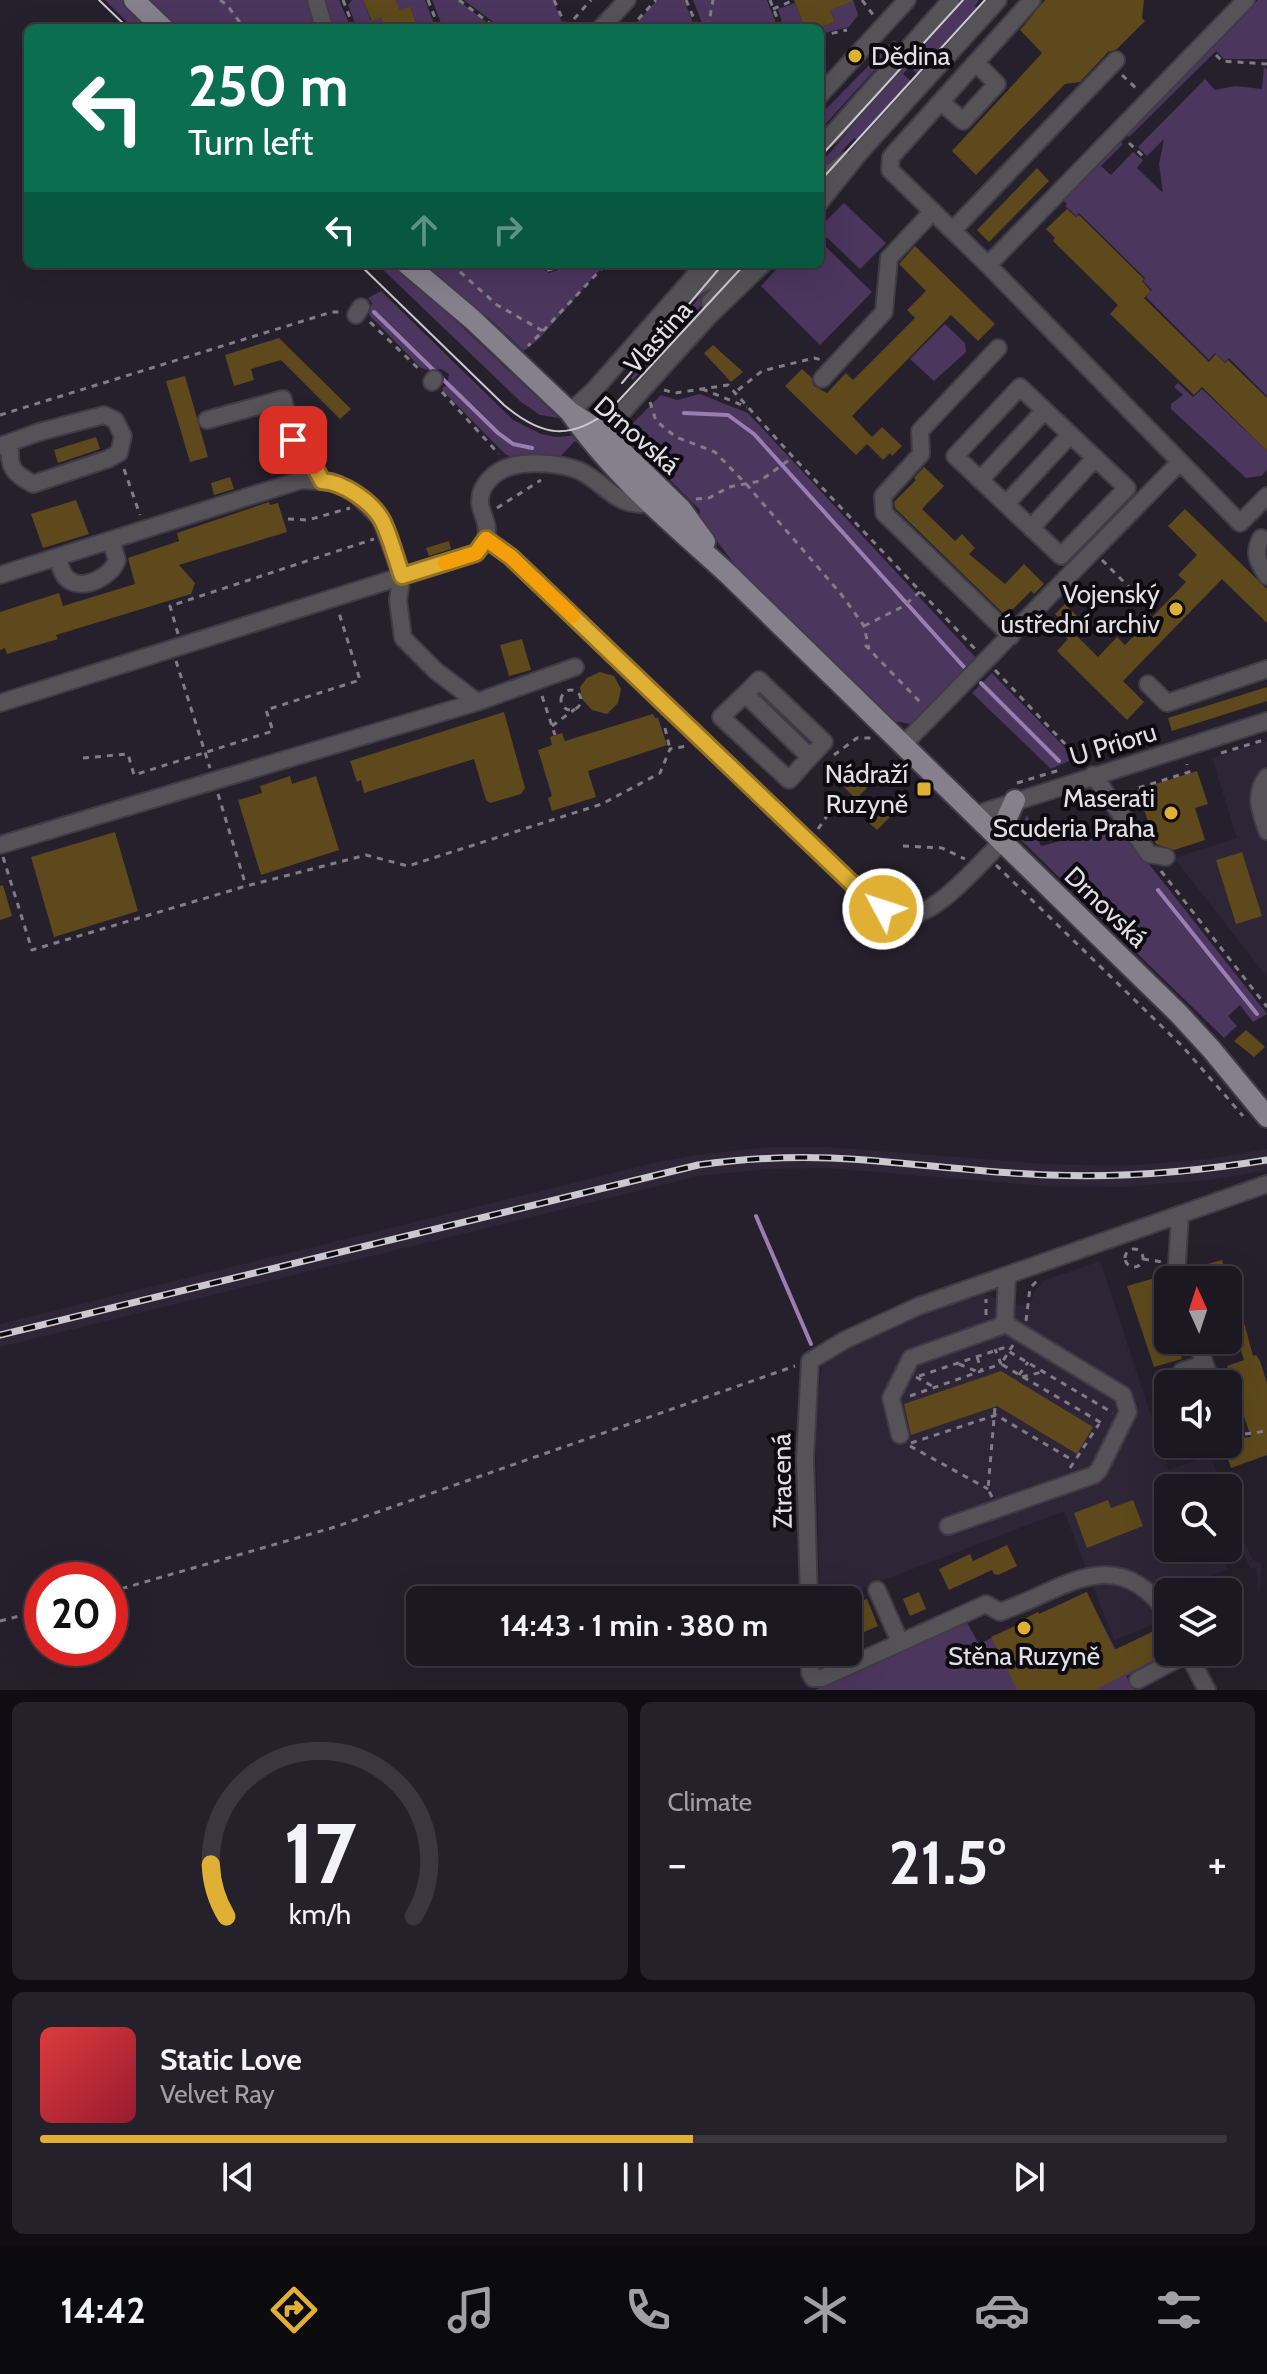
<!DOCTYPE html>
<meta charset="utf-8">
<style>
:root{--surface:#1c1821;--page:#25212a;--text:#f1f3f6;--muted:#a0a0a5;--line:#3a373f;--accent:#e0b034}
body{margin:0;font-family:Cabin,sans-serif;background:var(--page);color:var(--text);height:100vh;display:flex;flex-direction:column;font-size:30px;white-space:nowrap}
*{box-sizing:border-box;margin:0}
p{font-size:26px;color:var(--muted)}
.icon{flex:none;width:44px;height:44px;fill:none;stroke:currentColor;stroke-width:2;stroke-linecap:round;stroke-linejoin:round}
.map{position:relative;height:1690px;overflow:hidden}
.sheet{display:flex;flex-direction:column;gap:12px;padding:12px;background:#0f0d12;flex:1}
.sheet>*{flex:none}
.guide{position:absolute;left:24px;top:24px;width:800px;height:244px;border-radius:12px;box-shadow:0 8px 32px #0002,0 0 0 2px var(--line);background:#0b6e4f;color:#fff;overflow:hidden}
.needle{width:52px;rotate:357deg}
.fabs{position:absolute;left:1154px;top:1266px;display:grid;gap:16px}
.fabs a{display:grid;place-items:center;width:88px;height:88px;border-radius:12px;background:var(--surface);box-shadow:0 8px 32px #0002,0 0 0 2px var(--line);font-size:40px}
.speed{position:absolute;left:24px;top:1562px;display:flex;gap:16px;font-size:40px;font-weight:700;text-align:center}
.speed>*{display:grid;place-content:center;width:104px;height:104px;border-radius:50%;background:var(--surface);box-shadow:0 8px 32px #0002,0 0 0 2px var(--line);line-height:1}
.speed .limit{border:12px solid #d22;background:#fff;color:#111}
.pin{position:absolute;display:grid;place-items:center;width:68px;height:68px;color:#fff;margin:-34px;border-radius:16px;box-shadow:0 4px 12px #0006}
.me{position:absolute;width:88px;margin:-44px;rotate:310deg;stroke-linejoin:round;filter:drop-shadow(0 0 6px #0008)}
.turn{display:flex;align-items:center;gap:28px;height:168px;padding:0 32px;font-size:36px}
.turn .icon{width:104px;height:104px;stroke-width:2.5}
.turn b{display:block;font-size:56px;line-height:68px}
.lanes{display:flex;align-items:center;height:76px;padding:0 32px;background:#0003;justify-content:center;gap:40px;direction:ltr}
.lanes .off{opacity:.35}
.big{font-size:60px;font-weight:800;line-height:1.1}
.sheet .card{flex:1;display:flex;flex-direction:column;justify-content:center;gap:12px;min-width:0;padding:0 28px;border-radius:12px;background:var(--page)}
.sheet .dial{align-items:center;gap:0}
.dial svg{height:208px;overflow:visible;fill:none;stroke:var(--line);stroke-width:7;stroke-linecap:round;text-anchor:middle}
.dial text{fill:var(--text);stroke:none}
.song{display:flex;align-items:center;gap:24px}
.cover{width:96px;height:96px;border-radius:12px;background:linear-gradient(135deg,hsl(0 70% 55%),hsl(350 70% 35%))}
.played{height:8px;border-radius:4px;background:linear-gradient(90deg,var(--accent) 55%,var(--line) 55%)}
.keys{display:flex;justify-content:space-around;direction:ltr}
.heat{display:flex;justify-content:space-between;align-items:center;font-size:44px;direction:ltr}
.sheet .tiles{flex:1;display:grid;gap:12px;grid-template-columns:1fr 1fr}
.card:last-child{grid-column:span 2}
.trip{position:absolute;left:406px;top:1586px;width:456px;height:80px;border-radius:12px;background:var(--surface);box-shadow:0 8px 32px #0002,0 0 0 2px var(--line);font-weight:800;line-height:80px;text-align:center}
.tabs{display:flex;height:128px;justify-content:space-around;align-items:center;background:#0b0a0d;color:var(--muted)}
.tabs .icon{width:56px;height:56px}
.tabs .active{color:var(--accent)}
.tabs b{font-size:36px;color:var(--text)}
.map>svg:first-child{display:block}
.built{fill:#2e2537}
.green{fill:#4b365e}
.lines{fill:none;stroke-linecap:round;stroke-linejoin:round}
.stream{stroke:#9a7eb1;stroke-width:4}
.building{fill:#5d491b}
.minor-casing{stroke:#403b46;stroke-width:20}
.major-casing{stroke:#403b46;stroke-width:24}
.path{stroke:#817c86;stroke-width:3;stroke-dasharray:6 6;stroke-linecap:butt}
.minor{stroke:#555258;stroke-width:16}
.major{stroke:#86808d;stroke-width:20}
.tram{stroke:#ccc8d0;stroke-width:2}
.rail-casing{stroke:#ccc8d0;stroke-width:7}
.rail{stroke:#0d0b10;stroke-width:4;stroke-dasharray:12;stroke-linecap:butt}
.route-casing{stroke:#927222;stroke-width:20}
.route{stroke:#e0b034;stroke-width:14}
.slow{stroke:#f59e0b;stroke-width:14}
.poi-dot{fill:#e0b034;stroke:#0d0b10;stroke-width:3}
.labels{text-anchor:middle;stroke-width:8;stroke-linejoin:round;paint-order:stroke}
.poi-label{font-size:26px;fill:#e3dfe7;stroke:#0d0b10;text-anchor:end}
.street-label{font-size:26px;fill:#e3dfe7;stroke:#0d0b10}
</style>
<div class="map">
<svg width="1267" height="1690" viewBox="0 0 1267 1690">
<rect width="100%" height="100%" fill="#26202c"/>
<path class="built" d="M1267 741V977L1174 858 1237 838 1212 758Z
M768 1147H828L1047 1164 1123 1166 1208 1159 1267 1149V1170L1211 1180 1123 1187 1046 1186 827 1168 769 1169 699 1176 0 1347V1324L654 1163 696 1155Z
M1100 1261 1169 1470 1210 1455 1223 1488H1216L1215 1485 1208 1488H1168V1548H1219L1227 1569 1213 1575 1212 1592H1168V1619L1114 1640 1064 1511 832 1600H820L815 1409 823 1362 923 1313 983 1292 1007 1304 1029 1306 1036 1289 1045 1280Z
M1228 1502 1252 1559 1262 1564 1259 1595 1256 1568H1250L1228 1519Z"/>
<path class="green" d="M105 0H123L151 28H133Z
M147 0H310L317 28H176Z
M320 0H339L351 28H328Z
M352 0H363L371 20 381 17 385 28H357L348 5Z
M396 0H425L434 24 418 28 410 6 400 10Z
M432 0H458L494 28H443Z
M464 0H553L564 27 501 28Z
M657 0H684L695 28H632Z
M693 0H767L778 28H704Z
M853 0 858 15 849 27 820 34 819 28 835 22 830 10Z
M961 0H979L975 6 979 9 918 75 913 70 926 57 917 48Z
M1258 0H1267V59H1224L1216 51 1129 137 1125 133Z
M795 3 805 28H784L778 9Z
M894 40 902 47 894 55 891 52 820 130V115Z
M911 55 916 60 903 74 912 82 859 141 854 138 820 175V164L847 133 844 129Z
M1264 67 1267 70V396L1229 358 1225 362 1215 353 1209 360 1146 297 1152 290 1143 281 1145 278 1079 213 1076 216 1065 206 1067 204 1062 199 1119 140 1123 144 1101 166 1111 175 1133 152 1143 160 1137 168 1163 193 1159 164 1164 139 1147 156 1138 147 1205 79 1215 90 1235 86 1262 89Z
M844 203 886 243 860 269 820 231V227Z
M820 241 872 292 820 345 761 286 781 264H820Z
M377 264H395L559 418 540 415 521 402Z
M420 264H534L549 273 577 264H605L540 338 524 351 490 319Z
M715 279 721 284 633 380 631 378Z
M381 291 513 420 541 434 557 437 577 435 582 441 579 444 575 441 556 461 516 459 505 454 443 391 442 388 447 385 449 374 441 369 428 370 421 368 369 315 372 303 368 298Z
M945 324 965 343 966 352 934 381 910 359Z
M1178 383 1193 397 1202 389 1267 451V470L1261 476 1246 478 1171 409V404L1183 395 1174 387Z
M700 394 748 413 977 659 912 724 892 721 742 574 700 519V510L623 433 661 395 677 400Z
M992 673 1075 758 1051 769 972 693Z
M1027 815 1041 846 1119 826 1267 1014 1253 1022 1240 1005 1228 1016 1237 1026 1224 1038 1021 840V826Z
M1086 1592 1116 1650 1166 1625 1168 1652H1174L1126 1676 1135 1690H815L966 1621 979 1644Z"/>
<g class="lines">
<path class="stream" d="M374 312 498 433 513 444 532 448
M684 413 728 415 754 434 964 667
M981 683 1059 761
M1158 890 1257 1014
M756 1216 811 1344
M818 1664V1652"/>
</g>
<path class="building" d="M363 0H396L400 10 410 6 418 28H385L381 17 372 21Z
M794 0H853V1L830 10 835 22 819 28H805Z
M1045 0H1144L1142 18 1145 21 1117 49 1108 52 1080 82 1065 84 976 175 952 151 1042 53 1020 30Z
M1037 168 1049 181 989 242 977 230Z
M1067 209 1076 217 1079 215 1144 279 1142 281 1151 291 1144 298 1209 362 1216 354 1225 363 1228 360 1267 398V451L1202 387 1194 395 1110 314 1118 305 1053 241 1055 238 1046 229Z
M915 246 995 324 978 341 951 315 852 416 872 437 882 427 902 446 892 456 890 453 883 460 867 444 856 455 785 386 802 369 811 377 814 386 827 393 846 373 853 380 915 318 907 310 926 291 899 264Z
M279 338 351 409 340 419 281 360 251 369 254 380 234 386 225 355Z
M713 345 743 372 731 382 704 353Z
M185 376 208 457 190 462 166 381Z
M96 437 100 449 58 463 54 450Z
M924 467 944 486 922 509 955 541 962 534 975 548 969 554 1005 584 1024 564 1044 584 1034 594 1031 591 1006 616 895 508 894 502 916 480 914 478Z
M230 477 234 489 214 495 211 483Z
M76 500 89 534 43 548 31 514Z
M269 502 270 505 278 503 287 532 179 565 195 583 191 594 56 635 58 639 7 654 5 648 0 650V612L59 593 63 606 135 584 128 558 179 541 177 533Z
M1185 509 1267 589V623L1222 579 1123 681 1144 702 1127 720 1057 651 1068 639 1052 624 1058 617 1055 614 1065 604 1085 624 1075 634 1098 657 1117 637 1125 645 1186 582 1178 575 1197 555 1168 526Z
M449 541 451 549 429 556 426 548Z
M522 639 531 670 509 676 500 645Z
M600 672 614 676 621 689 618 703 607 714 592 710 582 699 580 687 587 678Z
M1267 687V701L1172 731 1168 718Z
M504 712 525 788 521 794 490 803 486 800 474 759 364 793 361 780 357 782 350 761Z
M653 714 655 718H658L667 745 588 771 596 797 552 811 548 798 552 796 538 750 552 745 550 737 562 733 565 741Z
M850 770 867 788 856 799 838 781Z
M1197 771 1208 804 1195 808 1205 840 1174 850 1156 844 1137 790Z
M290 776 292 784 316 776 339 850 261 875 238 800 262 793 260 786Z
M884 804 893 814 877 830 867 821Z
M115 832 138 911 54 937 31 857Z
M1242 852 1262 916 1236 924 1216 860Z
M3 885 12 916 0 920V886Z
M1246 1030 1265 1047 1254 1057 1234 1041Z
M1222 1260 1228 1280H1196L1193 1268Z
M1155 1278 1168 1314V1340H1176L1182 1359 1154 1367 1127 1286Z
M1229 1282 1245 1326 1253 1356 1256 1355 1260 1361 1267 1383V1455L1231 1468 1226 1453 1241 1448V1438L1251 1437 1227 1366 1244 1360 1239 1345 1228 1348Z
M1001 1371 1093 1427 1077 1454 997 1406 911 1435 904 1404Z
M1108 1500 1111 1508 1133 1500 1143 1526 1087 1548 1074 1513Z
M1007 1545 1017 1566 998 1575 994 1574 992 1570 949 1590 939 1569 970 1554 973 1561Z
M919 1592 926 1609 910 1616 903 1599Z
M1087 1592 1114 1650 1165 1626 1168 1632V1652L1095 1690H1017L991 1637 1028 1620 1026 1618 1038 1612 1039 1614Z
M867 1599 878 1626 848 1639V1607Z"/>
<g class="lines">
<g class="minor-casing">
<path id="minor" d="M316 0 324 28
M1246 0 988 265 1240 523 1267 496
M601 28 627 0
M820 95 907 0
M941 102 963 121 997 84 976 63
M820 143 833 133 951 0
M820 181 846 161
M820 202 861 151 998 0
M953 230 1116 60
M988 265 890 170 891 157 1032 0
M684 294 709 280 723 264
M710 302 745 264
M356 315 361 307
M998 348 920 431 921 454 883 496 884 513 1011 636
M822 379 884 312 889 258 933 211
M432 382 434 379
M1020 387 1127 488 1061 556 955 456Z
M570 412 594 390 705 264
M207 420 283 399 293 440 314 466 322 481
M596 441 709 316 763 264
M0 446 39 432 104 415 115 420 123 436 119 453 108 459 33 484C12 472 9 469 10 444
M980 480 1044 411
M1006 504 1070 435
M1031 528 1095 458
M1261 538C1253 554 1258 562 1267 576
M486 539 511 557 863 894C873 902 883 911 896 915 931 925 978 864 1002 842
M58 557C60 565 62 576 69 580 84 591 112 576 117 560L111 540
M0 575 301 480 332 482 355 493 381 519 402 576 398 600 403 638 436 671 477 702
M1148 684 1167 703 1267 669
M745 694 759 680 824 742 810 757 745 694 721 717 789 780 810 757
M0 703 476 553C480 548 485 543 486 537 490 524 480 513 480 501 480 484 496 470 512 466 531 461 561 463 580 471 607 484 616 509 651 503
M903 745 1180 462
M1093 775 1149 854 1166 857
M1267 777C1253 794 1261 813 1267 831
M974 815 1267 721
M0 845 477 702 575 667
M1176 1280 1180 1215
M1196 1340 1212 1384
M1182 1371 1204 1364
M1228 1432 1230 1438
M900 1435 891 1398 911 1358 1001 1326 1005 1319 1007 1276
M948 1526 1094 1475 1099 1470 1128 1412 1123 1395 1009 1326 1005 1319
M877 1590 900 1642
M809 1600 805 1459 810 1361 845 1340 919 1306 1267 1184
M809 1652 810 1673 813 1678H822L986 1604 1000 1612C1064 1590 1115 1540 1168 1614
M1187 1652 1207 1690
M1138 1680 1191 1652"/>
</g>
<g class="major-casing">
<path id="major" d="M134 0 163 28
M407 264 472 319 570 412 603 433 681 509 705 542
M570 412C612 474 673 524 728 574L1179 1014 1212 1050 1267 1117
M1002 842 1005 822 1015 800"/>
</g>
<path class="path" d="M220 0 227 5 244 28
M343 0 354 28
M428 0 439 28
M459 0 496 28
M554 0 566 27
M686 0 698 28
M770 0 781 28
M862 0 874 16
M773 9 794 0
M566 28 591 0
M630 28 656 0
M708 28 713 0
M820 36 847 30
M1216 55 1222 61 1267 64
M1122 75 1137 89
M1129 143 1145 158
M451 264 497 305 543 331 528 346
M537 264 548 270 570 264
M370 322 422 372
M543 331 606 264
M702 389 747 407
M664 390 675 393 728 385 793 457 976 650
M738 390 762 371 814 358 822 360
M442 392 499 454
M650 402 656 421 676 437 715 452 747 485 841 594 864 626 869 649
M0 415 332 312H341
M124 469 140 515
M696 499 709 498 729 487 760 481 793 457
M497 508 541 480
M288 519 308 520 350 508
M1102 560 1144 602
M1071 597 1078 604
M864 626 902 607 921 591
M178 634 170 606 374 539
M865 645 922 704
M176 661 210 768
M995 670 1083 763
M561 700a10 10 0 1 1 20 0a10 10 0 1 1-20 0Z
M542 696 555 735
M552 726 575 709
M665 728 670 749
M1221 753 1267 739
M834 755 857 738H872
M83 758 128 754 134 775 273 731 266 710 360 680 339 613
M1017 783 1063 769
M218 794 246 886
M1126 799 1138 796 1135 789 1189 772 1187 764
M818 829 836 803
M903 846 942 848 965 859
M3 857 32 950 246 886 366 855 408 866 602 804 660 773 670 749 687 746
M996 865 1183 1047 1243 1116
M1161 871 1267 1007
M1125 1258a9 9 0 1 1 18 0a9 9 0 1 1-18 0Z
M1143 1259 1163 1262
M986 1315V1299
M1026 1321 1030 1288 1038 1280
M1013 1345 1001 1364 1105 1425
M977 1357 982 1371
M959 1364 978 1372
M1019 1375 1028 1362
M919 1376 1003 1348 1113 1413
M916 1377 934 1387
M1022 1377 1042 1372
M910 1396 1001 1364 995 1349
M1245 1434 1267 1431
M911 1443 996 1415 1074 1461
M910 1446 988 1489
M1070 1468 1099 1424
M992 1497 988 1489 995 1407
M110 1592 335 1527 795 1366
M0 1621 42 1610"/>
<use href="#minor" class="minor"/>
<use href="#major" class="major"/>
<path class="tram" d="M99 0 128 28
M820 157 963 0
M820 181 985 0
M359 264 504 405C542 437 570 441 610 410L745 264
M622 383 723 264"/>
<g class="rail-casing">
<path id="rail" d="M0 1335 698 1165C742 1159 786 1156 831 1158 904 1161 976 1173 1049 1175 1123 1178 1194 1172 1267 1160"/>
</g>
<use href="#rail" class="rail"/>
</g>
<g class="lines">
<g class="route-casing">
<path id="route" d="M293 440 314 466 322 481C343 482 373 502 383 522 391 539 396 559 402 576L476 553 486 539 511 557 863 894 883 909"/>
</g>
<use href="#route" class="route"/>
<path class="slow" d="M445 563 476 553 486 539 511 557 573 616"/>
</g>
<g class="poi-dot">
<circle cx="855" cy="56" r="8"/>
<circle cx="1176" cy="609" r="8"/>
<rect x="916" y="781" width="16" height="16" rx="4"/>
<circle cx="1171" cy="813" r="8"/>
<circle cx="1024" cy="1628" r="8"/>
</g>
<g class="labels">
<g class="poi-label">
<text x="871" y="65" text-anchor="start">Dědina</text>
<text x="1160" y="603">Vojenský<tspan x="1160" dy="30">ústřední archiv</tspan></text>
<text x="908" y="783">Nádraží<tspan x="908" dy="30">Ruzyně</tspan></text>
<text x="1155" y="807">Maserati<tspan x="1155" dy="30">Scuderia Praha</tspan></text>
<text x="1024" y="1665" text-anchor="middle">Stěna Ruzyně</text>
</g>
<g class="street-label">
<text transform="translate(658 337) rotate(-48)" y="9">Vlastina</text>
<text transform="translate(637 435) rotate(41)" y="9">Drnovská</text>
<text transform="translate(1113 744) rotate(-17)" y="9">U Prioru</text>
<text transform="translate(1106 907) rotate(44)" y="9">Drnovská</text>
<text transform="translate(782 1481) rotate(-91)" y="9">Ztracená</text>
</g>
</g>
</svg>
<div class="fabs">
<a><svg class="needle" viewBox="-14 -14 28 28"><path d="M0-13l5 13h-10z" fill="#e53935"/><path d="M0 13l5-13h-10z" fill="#a0a0a5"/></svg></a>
<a><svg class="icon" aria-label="sound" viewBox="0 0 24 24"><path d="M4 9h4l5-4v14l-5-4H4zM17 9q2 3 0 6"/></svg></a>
<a><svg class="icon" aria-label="search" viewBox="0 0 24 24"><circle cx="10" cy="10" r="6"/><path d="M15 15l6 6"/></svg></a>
<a><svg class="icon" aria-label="layers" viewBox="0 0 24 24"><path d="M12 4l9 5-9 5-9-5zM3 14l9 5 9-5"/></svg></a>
</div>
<div class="speed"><div class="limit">20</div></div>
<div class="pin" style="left:293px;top:440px;background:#d93025"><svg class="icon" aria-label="arrive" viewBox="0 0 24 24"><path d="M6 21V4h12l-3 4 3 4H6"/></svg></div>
<svg class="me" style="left:883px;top:909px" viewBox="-20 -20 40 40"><circle r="17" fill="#e0b034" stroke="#fff" stroke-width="3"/><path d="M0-11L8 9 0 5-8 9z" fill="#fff"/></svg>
<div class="trip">14:43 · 1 min · 380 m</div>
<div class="guide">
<div class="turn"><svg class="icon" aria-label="left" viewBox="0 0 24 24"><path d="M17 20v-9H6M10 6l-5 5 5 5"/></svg><div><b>250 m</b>Turn left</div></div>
<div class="lanes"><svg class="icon" aria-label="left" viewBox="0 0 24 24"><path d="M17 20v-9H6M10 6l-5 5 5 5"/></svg><svg class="icon off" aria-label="ahead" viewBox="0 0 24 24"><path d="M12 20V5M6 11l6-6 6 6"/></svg><svg class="icon off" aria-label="right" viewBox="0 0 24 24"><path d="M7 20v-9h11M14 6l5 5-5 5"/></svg></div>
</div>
</div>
<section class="sheet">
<div class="tiles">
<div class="card dial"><svg viewBox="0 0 100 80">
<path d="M14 69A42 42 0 1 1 86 69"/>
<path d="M14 69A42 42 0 0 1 8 49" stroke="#e0b034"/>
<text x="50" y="56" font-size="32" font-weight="700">17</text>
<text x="50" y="72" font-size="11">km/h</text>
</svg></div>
<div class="card"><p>Climate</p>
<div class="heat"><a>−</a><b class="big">21.5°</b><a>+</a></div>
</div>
<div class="card">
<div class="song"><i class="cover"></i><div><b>Static Love</b><p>Velvet Ray</p></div></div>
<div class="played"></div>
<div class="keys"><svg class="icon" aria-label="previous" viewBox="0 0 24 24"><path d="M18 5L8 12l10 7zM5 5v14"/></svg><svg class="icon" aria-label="pause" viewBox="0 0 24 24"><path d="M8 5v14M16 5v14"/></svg><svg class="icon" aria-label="next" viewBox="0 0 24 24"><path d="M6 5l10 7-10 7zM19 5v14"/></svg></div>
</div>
</div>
</section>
<nav class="tabs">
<b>14:42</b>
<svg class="icon active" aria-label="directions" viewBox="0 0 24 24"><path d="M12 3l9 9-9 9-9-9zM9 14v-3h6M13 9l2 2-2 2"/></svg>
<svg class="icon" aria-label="music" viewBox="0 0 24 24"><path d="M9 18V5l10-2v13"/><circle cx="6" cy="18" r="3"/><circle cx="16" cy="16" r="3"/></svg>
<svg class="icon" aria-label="phone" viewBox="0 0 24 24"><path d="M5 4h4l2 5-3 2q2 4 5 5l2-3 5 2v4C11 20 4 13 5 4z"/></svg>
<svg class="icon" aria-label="climate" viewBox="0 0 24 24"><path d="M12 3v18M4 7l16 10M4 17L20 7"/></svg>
<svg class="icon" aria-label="car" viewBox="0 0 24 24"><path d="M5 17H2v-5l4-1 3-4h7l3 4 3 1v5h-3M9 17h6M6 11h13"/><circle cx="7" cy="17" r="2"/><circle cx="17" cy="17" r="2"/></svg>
<svg class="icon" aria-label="filters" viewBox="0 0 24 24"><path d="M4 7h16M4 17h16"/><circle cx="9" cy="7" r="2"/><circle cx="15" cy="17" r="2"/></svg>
</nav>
